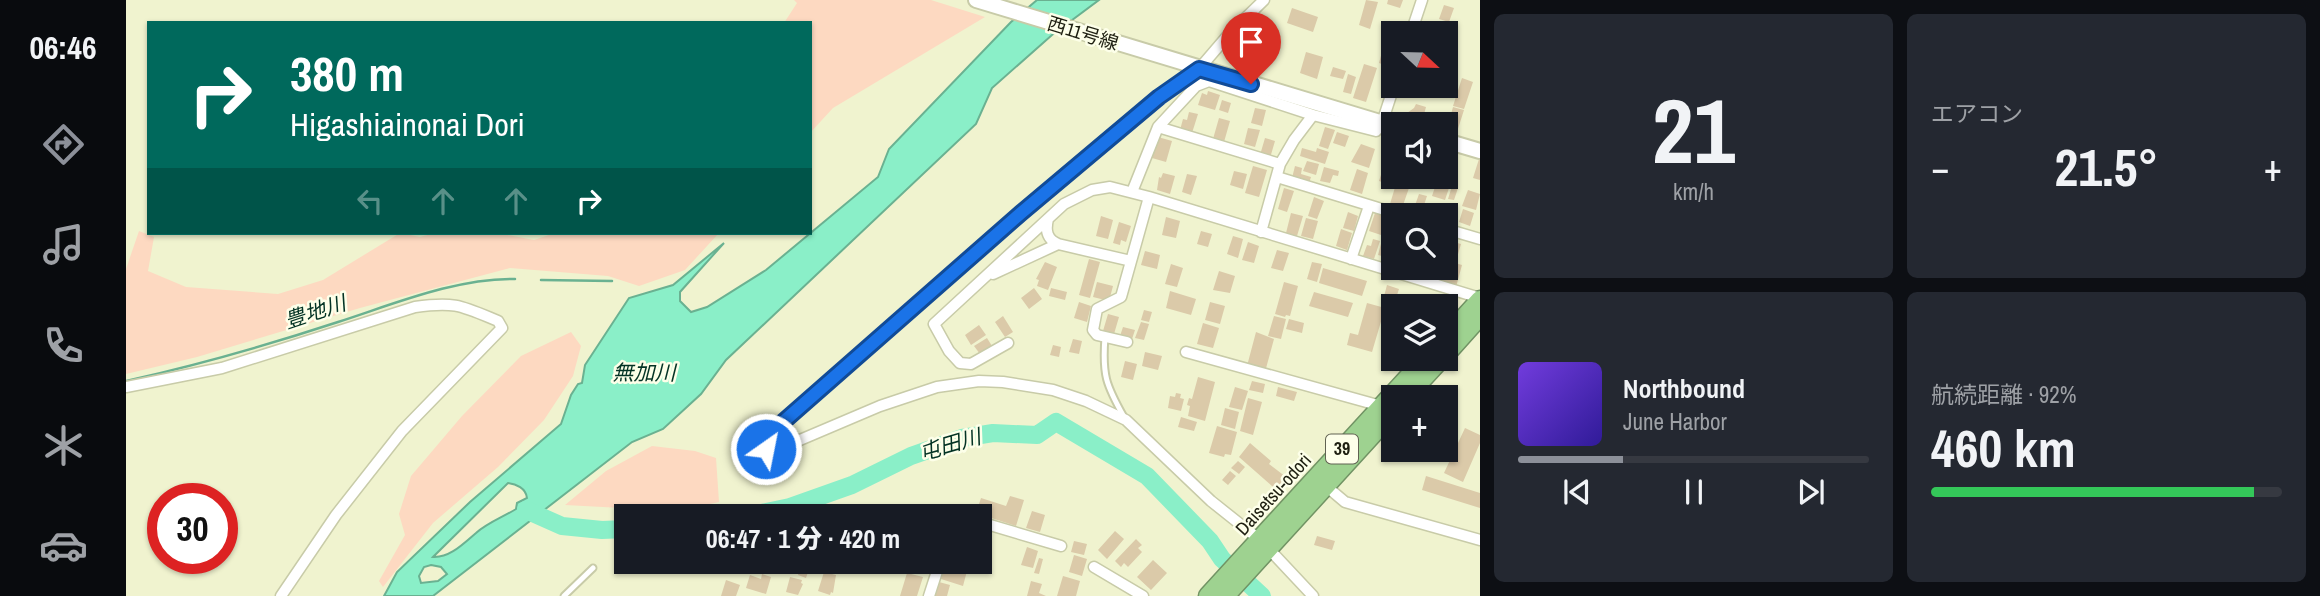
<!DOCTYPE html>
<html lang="ja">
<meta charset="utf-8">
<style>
:root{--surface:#171b24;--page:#242831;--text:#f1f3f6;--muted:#9ea1a6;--line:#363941;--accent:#8c9099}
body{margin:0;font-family:"Archivo Narrow","Noto Sans JP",sans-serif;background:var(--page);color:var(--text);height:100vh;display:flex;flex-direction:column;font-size:26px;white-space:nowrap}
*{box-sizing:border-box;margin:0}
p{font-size:23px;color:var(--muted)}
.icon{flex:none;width:38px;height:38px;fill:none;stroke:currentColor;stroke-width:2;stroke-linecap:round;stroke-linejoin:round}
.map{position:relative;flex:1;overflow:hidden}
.sheet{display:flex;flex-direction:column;gap:14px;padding:14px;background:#0d0f14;width:840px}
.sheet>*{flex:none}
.guide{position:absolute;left:21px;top:21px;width:665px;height:214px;border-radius:0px;box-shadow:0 2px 5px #0004;background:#00695c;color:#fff;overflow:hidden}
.needle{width:46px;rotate:112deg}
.fabs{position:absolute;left:1255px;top:21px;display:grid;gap:14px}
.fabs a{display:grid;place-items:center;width:77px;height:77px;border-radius:0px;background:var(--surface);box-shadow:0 2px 5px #0004;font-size:35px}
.speed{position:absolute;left:21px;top:483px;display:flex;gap:14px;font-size:35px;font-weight:700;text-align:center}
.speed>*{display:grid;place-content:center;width:91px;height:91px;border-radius:50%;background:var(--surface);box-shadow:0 2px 5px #0004;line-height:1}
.speed .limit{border:10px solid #d22;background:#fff;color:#111}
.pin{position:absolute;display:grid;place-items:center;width:60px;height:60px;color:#fff;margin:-72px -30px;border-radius:50% 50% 50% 0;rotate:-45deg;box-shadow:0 0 7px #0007}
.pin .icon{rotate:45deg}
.me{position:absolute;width:77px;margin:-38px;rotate:33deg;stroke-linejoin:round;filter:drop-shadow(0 0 5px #0008)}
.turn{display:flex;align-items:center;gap:24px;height:147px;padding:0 28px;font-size:32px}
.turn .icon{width:91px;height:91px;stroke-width:2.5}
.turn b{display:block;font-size:49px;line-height:60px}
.lanes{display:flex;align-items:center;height:66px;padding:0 28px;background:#0003;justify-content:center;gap:35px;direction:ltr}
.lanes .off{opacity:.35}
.big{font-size:52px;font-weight:800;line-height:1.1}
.sheet .widget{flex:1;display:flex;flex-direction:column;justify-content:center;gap:10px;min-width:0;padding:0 24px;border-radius:10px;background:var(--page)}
.sheet .dial{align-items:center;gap:0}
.dial b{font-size:91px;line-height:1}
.song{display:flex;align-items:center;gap:21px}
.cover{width:84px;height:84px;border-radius:10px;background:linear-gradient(135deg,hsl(260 70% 55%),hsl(250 70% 35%))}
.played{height:7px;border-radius:4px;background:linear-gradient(90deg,var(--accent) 30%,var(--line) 30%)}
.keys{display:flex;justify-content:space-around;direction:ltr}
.heat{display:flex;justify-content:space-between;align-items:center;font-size:38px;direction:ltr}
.charge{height:10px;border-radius:5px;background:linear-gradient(90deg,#34c759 92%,var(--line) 0)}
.sheet .tiles{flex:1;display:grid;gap:14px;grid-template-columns:repeat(2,1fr)}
.trip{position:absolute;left:488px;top:504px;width:378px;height:70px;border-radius:0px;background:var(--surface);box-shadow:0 2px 5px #0004;font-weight:800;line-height:70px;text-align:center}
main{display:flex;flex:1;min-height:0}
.menu{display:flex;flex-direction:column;width:126px;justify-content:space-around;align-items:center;background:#090b0e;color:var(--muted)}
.menu .icon{width:49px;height:49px}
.menu .active{color:var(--accent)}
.menu b{font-size:32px;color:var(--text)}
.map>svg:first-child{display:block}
.green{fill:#fdd9c1}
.water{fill:#8aefc8;stroke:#6ab191;stroke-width:2;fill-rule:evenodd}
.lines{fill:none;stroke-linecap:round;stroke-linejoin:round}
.stream{stroke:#6ab191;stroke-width:2.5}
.river{stroke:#8aefc8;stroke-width:18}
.building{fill:#dbcaa9}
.lane-casing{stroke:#c8cba8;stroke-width:9}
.street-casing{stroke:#c8cba8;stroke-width:13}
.secondary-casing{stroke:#c8cba8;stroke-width:18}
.highway-casing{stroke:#719364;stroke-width:21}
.lane{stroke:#fff;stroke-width:5}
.street{stroke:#fff;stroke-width:10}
.secondary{stroke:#fff;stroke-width:14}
.highway{stroke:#9ed290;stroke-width:18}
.route-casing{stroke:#114b97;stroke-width:18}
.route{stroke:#1a73e8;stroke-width:12}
.labels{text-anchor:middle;stroke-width:5;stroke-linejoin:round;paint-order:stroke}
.shield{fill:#fdffe9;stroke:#616252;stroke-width:2}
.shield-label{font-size:18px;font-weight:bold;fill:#1e1f11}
.street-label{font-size:19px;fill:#1e1f11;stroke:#fdffe9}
.water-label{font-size:21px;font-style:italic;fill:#033324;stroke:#fdffe9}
</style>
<main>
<nav class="menu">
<b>06:46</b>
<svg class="icon active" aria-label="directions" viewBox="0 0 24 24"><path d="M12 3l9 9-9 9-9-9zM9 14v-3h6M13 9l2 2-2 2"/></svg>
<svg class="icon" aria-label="music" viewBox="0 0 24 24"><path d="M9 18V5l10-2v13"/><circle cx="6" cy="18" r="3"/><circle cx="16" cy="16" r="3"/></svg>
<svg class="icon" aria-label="phone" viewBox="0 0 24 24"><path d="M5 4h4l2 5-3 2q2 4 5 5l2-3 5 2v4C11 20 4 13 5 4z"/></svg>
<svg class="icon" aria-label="climate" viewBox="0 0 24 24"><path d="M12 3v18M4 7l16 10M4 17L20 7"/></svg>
<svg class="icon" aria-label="car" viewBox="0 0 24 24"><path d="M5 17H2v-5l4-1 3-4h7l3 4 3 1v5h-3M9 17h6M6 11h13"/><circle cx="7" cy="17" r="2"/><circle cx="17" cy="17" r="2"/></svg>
</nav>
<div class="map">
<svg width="1354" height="596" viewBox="0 0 1354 596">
<rect width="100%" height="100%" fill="#f0f3cf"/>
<path class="green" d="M668 0H805L859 17 707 108 684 133V23H658L671 3Z
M13 231 28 237 22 271 60 287 152 294 197 280 274 233 294 237 309 233H371L408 240 429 233H593L559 270 513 286 482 276 384 268 234 308 71 357 0 374V269Z
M445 332 455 346 447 376 418 420 372 467 307 523 257 587 253 581 279 535 273 514 285 476 336 416 395 356Z
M526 446 569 451 590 458 593 502 552 511 439 505 480 471Z"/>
<path class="water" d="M911 0H973L926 35 866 88 850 124 600 360 575 394 537 429 506 442 307 596H258L271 572 344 502 435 424 445 395 452 384 456 383 459 365 503 298 547 285 598 243 554 292V301L565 312 581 307 640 270 752 177 763 149 885 22ZM382 483C390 484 400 488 401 498L391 503 390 509C377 517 361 523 350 533 338 543 324 558 307 557ZM305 565 315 567 321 574 312 581 295 583 293 576 298 567Z"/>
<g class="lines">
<path class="stream" d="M415 280 486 281
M0 381C72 365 142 345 212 322 268 304 330 278 389 279"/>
<path class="river" d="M400 510 436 526 476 530 500 529
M622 516 664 507 726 485 785 456 836 438 867 433 911 435 930 422 1021 476 1084 541 1096 559 1136 596"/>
</g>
<path class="building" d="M1240 0 1252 2 1244 29 1233 25Z
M1262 0H1277L1274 8 1261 4Z
M1318 5 1328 8 1323 22 1313 19Z
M1166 8 1192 17 1187 32 1161 23Z
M1261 28 1274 33H1267L1265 48 1255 45Z
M1257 48 1266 51 1264 67 1253 63Z
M1180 52 1197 57 1191 79 1174 73Z
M1238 64 1251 68 1240 102 1227 98Z
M1207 67 1220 71 1217 79 1204 76Z
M1222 74 1230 77 1225 94 1217 92Z
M1336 78 1347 82 1338 109 1327 106Z
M1291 86H1305L1301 98 1289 95Z
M1082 91 1094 95 1089 110 1072 105 1076 93 1081 95Z
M1096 100 1105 103 1102 113 1093 110Z
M1290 104 1300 107 1296 122 1279 118 1281 113 1288 108Z
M1327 107 1338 110 1330 135 1320 132Z
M1129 108 1140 110 1136 126 1125 123Z
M1063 112 1072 114 1066 133 1054 130 1057 119 1061 120Z
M1093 118 1104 121 1098 142 1087 139Z
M1199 127 1209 130 1202 149 1193 146Z
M1122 128 1134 130 1129 147 1118 144Z
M1211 132 1223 136 1219 147 1207 143Z
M1032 137 1046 141 1040 162 1026 158Z
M1139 138 1149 141 1144 158 1134 155Z
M1266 140 1267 170 1262 184 1253 181Z
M1235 144 1249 149 1243 168 1225 162Z
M1176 148 1190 152 1191 148 1203 152 1199 164 1174 156Z
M1320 152 1331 156 1326 173 1320 171Z
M1353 159H1354V180L1347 178Z
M1181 161 1193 164 1190 175 1177 171Z
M1127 166 1141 170 1133 197 1119 193Z
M1169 166 1176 168 1175 174 1185 177 1183 183 1166 178Z
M1198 167 1213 171 1212 176 1207 175 1204 183 1194 181Z
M1231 169 1242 173 1236 194 1224 190Z
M1108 171 1121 174 1117 189 1104 185Z
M1037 173 1049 176 1044 194 1031 190 1033 177 1035 178Z
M1061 174 1071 176 1065 195 1056 192Z
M1311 181 1324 185 1319 200 1306 196Z
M1270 184 1283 188 1276 208 1264 204Z
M1326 186 1332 188 1328 200 1322 199Z
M1158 188 1168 191 1161 212 1152 209Z
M1342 190 1354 194 1350 210 1336 206Z
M1293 194 1301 196 1295 214 1287 211Z
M1188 197 1198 201 1191 219 1182 216Z
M1320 203 1332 207 1327 222 1320 219V215H1316Z
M1337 209 1348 213 1344 226 1333 222Z
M1222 212 1232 216 1228 231 1217 228Z
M1165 213 1177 216 1171 236 1160 233Z
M1249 213 1261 217 1255 235 1243 231Z
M975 216 987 220 982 239 970 236Z
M1040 217 1054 221 1050 238 1036 235Z
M1180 218 1192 221 1187 239 1175 236Z
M993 222 1005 226 1000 242 995 240 994 245 987 243Z
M1215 229 1226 233 1221 250 1210 246Z
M1075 231 1086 234 1082 247 1071 244Z
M1107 236 1117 239 1112 258 1101 254Z
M1247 239 1254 241 1248 259 1237 256 1241 245 1245 246Z
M1256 240 1264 243 1260 257 1252 255Z
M1324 241 1335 244 1330 261 1320 258Z
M1122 242 1133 246 1128 263 1116 260Z
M1151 250 1163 253 1157 271 1145 268Z
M1019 251 1034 255 1031 269 1015 265Z
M963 259 974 262 964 298 953 295Z
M1322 261 1336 265 1330 287 1313 282 1315 275 1318 276Z
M919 262 931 267 922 290 911 286 913 280 910 279Z
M1186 262 1196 264 1191 282 1181 279Z
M1045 264 1057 268 1051 287 1039 284Z
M1197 268 1241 281 1236 296 1193 283Z
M1300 268H1313L1310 277 1298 273Z
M1093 271 1109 276 1104 293 1087 290Z
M971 282 987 286 983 301 967 297Z
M1158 282 1172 286 1164 316 1160 315 1159 317 1149 314Z
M1261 285 1273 289 1268 304 1257 300Z
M908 288 916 299 903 309 895 298Z
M925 288 941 292 939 300 923 296Z
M1044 291 1070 299 1065 315 1040 308Z
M1188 292 1227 303 1222 317 1183 306Z
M953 302 965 306 961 322 948 318Z
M1084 302 1099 306 1094 324 1079 320Z
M1241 303 1259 308 1246 352 1221 345 1224 333 1232 335Z
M1018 310 1026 312 1023 322 1015 320Z
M982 314 993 317 988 334 977 331Z
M877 316 887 332 879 337 869 322Z
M1148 316 1160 319 1155 339 1142 336Z
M1163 319 1178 323 1176 333 1160 329Z
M1015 322 1023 324 1018 340 1009 338Z
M1077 323 1093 328 1087 348 1071 344Z
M853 325 860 335 845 345 839 335Z
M997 327 1009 330 1006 339 994 336Z
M1130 332 1148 339 1139 372 1121 366Z
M861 338 866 346 854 354 848 346Z
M947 339 956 341 953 354 943 352Z
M927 345 935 347 933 357 924 355Z
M1019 352 1036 356 1032 370 1016 366Z
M999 361 1011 364 1007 380 995 377Z
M1072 377 1089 382 1079 421 1062 416 1064 406 1061 405 1063 398 1066 399Z
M1126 381 1139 384 1137 393 1123 390Z
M1109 387 1122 391 1116 410 1103 407Z
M1152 387 1171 392 1168 401 1150 396Z
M1050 393 1055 394 1054 398 1058 399 1055 411 1042 408 1044 396 1049 397Z
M1122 398 1136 402 1127 435 1114 431Z
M1099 408 1113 412 1109 429 1095 425Z
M1055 417 1071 422 1068 431 1052 427Z
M1091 426 1111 432 1105 455 1099 454 1098 457 1083 453Z
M1339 428 1354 435V443L1337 482 1318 473Z
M1124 443 1145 461 1143 464 1164 480 1154 493 1113 457Z
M1112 461 1119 467 1113 474 1105 468Z
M1104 471 1110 476 1102 485 1096 480Z
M1300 476 1354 493V508L1296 490Z
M884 496 898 500 890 526 850 513 855 498 880 506Z
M824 506 835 509 832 516H821Z
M906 511 919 515 914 532 900 528Z
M989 531 998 539 981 559 972 550Z
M1191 536 1209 541 1206 550 1188 545Z
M1010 539 1016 545 1012 548 1016 552 1002 567 998 563 995 567 989 561Z
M948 541 961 544 958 555 945 552Z
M901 547 912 551 907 568 895 565Z
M948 555 961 559 956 576 943 572Z
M913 558 917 559 913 574 908 573Z
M1027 560 1041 573 1025 590 1011 577Z
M819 565 841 571 837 586 815 579Z
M674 566 683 569 680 578 672 575Z
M698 572 710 575 707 593 705 592 704 595 692 591Z
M781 573 797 577 791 596H774Z
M636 574 645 577 640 594 620 588 624 575 635 579Z
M937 576 954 581 950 596H931Z
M664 577 676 580 675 583 677 584 672 595 660 592Z
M600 580 614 585 610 596H595Z
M905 581 916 584 913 593 920 596H901Z
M813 582 824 585 821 596H809Z"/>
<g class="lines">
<g class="lane-casing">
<path id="lane" d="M979 337C976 375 980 385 998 417
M438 596 467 568"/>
</g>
<g class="street-casing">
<path id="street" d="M1285 33 1296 0
M1032 127 1154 164
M1151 177 1275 215
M1006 192 1032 127 1070 86 1083 81 1187 115 1250 131 1256 123 1268 86
M922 219C919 231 921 239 932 244
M1320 229 1354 239
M1135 232 1154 164 1168 140 1187 115
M1225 259 1243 206
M867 274 932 244 1005 261
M1001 342 971 335 967 330 971 309 995 297 1023 197
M882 343 845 364 834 363 823 351 808 324 938 204 966 190 984 187 1023 197 1354 298
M1060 352 1255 406
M0 387 96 368 289 307C329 301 336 306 372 321L376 328 276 431 210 515 155 596
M1200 486 1219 502 1354 540
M854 522 935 546
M1134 540 1085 501 1000 420 960 401 927 390 877 382 853 381 811 387 754 406 648 451 640 449 638 444 641 436 895 213 1033 97 1073 69 1103 34 1138 0
M1142 548 1187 596
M968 567 1017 596
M803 596 814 562"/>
</g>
<g class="secondary-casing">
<path id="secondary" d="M850 0 1267 126
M1320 141 1354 151"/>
</g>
<g class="highway-casing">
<path id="highway" d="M1334 322 1354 300
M1320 354 1354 316
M1280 397 1315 359
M1082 596 1299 359
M1099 596 1267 412"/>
</g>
<use href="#lane" class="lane"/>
<use href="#street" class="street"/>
<use href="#secondary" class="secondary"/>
<use href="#highway" class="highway"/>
</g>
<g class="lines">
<g class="route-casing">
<path id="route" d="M640 449 638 444 641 436 895 213 1033 97 1073 69 1125 84"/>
</g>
<use href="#route" class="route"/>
</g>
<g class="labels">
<rect class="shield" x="1200" y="434.5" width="32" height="29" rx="5"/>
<g class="shield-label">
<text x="1216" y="455">39</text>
</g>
<g class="street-label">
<text transform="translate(957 33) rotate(17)" y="7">西11号線</text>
<text transform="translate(1147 494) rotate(-48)" y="7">Daisetsu-odori</text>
</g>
<g class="water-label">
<text transform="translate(189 312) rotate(-18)" y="7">豊地川</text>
<text x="518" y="380">無加川</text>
<text transform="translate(824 445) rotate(-16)" y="7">屯田川</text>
</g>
</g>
</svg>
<div class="fabs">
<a><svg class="needle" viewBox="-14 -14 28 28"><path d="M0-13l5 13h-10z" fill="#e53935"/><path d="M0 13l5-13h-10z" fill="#9ea1a6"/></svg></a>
<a><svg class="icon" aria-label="sound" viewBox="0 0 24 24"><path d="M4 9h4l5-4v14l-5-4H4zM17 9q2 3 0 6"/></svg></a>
<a><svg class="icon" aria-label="search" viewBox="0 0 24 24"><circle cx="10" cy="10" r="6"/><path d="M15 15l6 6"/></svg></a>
<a><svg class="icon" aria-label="layers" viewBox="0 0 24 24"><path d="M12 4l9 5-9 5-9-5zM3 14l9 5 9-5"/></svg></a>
<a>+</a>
</div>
<div class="speed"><div class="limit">30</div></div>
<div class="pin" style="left:1125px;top:84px;background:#d93025"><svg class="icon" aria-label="arrive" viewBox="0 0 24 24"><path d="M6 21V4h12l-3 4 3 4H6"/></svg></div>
<svg class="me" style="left:640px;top:449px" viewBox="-20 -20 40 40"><circle r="17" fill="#1a73e8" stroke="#fff" stroke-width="3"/><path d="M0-11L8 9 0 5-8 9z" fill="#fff"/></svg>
<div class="trip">06:47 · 1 分 · 420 m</div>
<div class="guide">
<div class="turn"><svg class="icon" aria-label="right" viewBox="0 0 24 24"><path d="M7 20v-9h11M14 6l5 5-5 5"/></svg><div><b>380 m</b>Higashiainonai Dori</div></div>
<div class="lanes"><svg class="icon off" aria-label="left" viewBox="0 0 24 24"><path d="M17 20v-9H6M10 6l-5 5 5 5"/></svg><svg class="icon off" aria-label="ahead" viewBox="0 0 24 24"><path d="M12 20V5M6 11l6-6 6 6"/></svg><svg class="icon off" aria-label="ahead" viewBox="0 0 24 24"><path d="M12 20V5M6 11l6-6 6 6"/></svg><svg class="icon" aria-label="right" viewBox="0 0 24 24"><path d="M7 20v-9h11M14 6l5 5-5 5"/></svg></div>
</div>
</div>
<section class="sheet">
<div class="tiles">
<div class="widget dial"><b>21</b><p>km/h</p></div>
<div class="widget"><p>エアコン</p>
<div class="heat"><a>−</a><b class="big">21.5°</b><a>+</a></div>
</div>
<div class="widget">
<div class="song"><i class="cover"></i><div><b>Northbound</b><p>June Harbor</p></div></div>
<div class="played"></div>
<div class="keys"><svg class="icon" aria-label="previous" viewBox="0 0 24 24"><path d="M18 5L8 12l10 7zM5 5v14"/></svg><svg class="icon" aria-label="pause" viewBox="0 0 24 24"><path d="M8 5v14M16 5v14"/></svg><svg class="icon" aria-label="next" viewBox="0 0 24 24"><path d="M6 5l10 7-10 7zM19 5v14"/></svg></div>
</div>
<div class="widget"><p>航続距離 · 92%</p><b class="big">460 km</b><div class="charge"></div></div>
</div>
</section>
</main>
